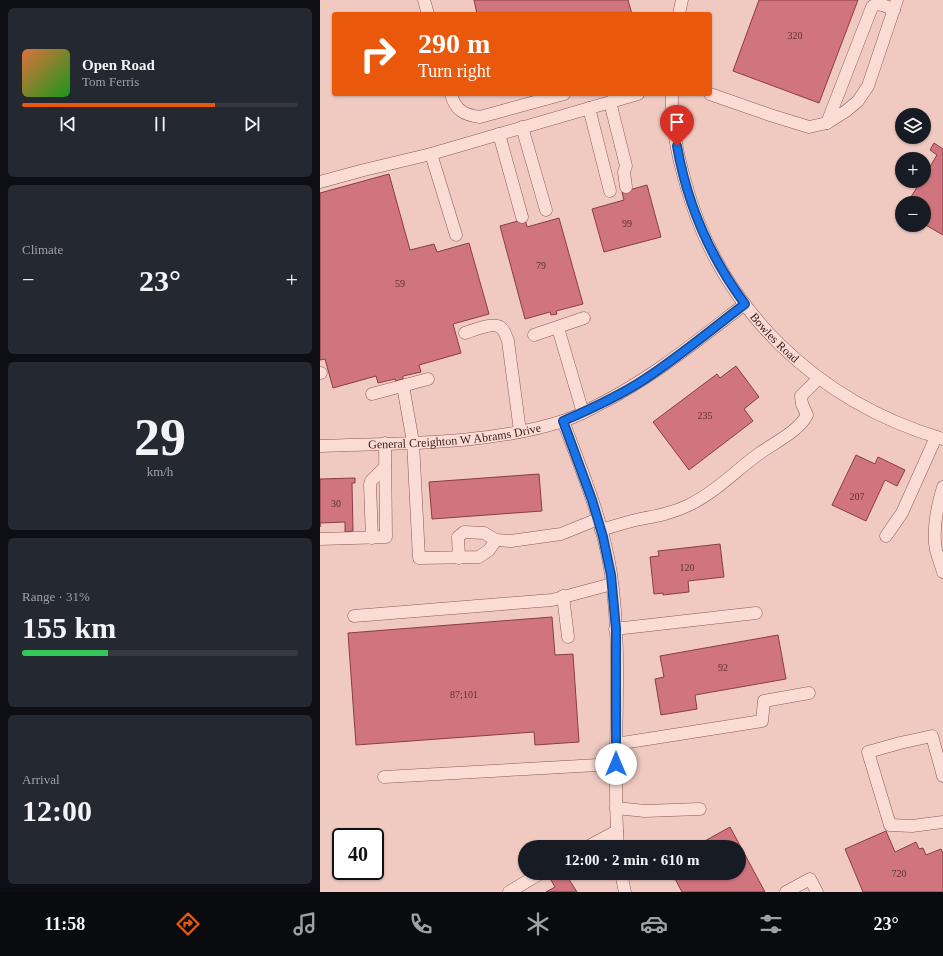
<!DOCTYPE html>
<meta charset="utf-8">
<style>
:root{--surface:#171b24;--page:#242831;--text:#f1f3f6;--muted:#9ea1a6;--line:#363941;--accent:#ea580c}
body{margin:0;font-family:Georgia,serif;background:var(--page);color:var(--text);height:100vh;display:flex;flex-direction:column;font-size:15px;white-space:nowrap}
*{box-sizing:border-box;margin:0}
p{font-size:13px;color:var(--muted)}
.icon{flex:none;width:22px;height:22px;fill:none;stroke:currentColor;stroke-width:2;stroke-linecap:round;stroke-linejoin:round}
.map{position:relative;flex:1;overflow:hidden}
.details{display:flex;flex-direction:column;gap:8px;padding:8px;background:#0d0f14;width:320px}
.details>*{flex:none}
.hud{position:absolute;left:12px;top:12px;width:380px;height:84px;border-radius:4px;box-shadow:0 1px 3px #0004;background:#ea580c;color:#fff;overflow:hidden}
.buttons{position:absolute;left:575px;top:108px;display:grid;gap:8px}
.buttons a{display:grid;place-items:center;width:36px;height:36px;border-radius:50%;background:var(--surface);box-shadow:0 1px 3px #0004;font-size:20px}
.speed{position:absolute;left:12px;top:828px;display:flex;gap:8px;font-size:20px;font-weight:700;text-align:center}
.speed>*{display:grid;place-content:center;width:52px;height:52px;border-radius:50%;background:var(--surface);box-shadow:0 1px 3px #0004;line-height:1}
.speed .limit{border:2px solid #111;border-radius:6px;background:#fff;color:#111}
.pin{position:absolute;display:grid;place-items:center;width:34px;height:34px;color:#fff;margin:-41px -17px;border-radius:50% 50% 50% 0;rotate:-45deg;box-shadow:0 0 4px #0007}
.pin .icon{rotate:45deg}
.me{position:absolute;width:44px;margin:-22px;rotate:0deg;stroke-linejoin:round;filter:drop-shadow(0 0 3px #0008)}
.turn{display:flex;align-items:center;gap:14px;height:84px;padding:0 20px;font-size:18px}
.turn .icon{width:52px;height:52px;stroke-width:2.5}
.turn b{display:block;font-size:28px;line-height:34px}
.big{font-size:30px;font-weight:600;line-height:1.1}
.details .widget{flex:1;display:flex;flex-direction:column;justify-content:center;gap:6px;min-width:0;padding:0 14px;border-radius:6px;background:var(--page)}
.details .dial{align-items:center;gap:0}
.dial b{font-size:52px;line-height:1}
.song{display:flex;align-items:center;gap:12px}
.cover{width:48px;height:48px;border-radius:6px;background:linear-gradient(135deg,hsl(20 70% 55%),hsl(120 70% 35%))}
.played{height:4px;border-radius:2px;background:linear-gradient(90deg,var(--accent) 70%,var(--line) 70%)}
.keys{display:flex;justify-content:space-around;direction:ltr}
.heat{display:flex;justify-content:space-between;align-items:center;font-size:22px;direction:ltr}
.charge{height:6px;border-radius:3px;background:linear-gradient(90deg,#34c759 31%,var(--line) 0)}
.trip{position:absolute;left:198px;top:840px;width:228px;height:40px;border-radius:20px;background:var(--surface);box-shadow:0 1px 3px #0004;font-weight:600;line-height:40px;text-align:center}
.tab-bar{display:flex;height:64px;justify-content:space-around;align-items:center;background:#090b0e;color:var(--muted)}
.tab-bar .icon{width:28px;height:28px}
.tab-bar .active{color:var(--accent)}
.tab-bar b{font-size:18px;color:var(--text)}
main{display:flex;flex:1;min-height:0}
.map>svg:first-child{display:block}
.building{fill:#d0757d;stroke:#8a3c45}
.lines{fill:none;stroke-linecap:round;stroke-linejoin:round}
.minor-casing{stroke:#8a5957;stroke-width:13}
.minor{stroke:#fadcd4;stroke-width:12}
.route-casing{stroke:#114b97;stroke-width:10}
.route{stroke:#1a73e8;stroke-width:7}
.labels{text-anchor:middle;stroke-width:4;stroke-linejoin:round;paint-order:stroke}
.number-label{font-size:10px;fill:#5f3335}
.street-label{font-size:12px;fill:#391d1d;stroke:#f7d8d1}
</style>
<main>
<section class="details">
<div class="widget">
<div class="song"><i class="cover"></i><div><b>Open Road</b><p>Tom Ferris</p></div></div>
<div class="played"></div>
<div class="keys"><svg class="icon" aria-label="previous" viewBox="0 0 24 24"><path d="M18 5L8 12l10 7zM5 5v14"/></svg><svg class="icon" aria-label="pause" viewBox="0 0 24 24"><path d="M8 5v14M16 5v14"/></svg><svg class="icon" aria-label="next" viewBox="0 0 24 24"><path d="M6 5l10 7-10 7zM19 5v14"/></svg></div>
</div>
<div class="widget"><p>Climate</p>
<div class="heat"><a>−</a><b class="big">23°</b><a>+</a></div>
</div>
<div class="widget dial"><b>29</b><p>km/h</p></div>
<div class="widget"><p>Range · 31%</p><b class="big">155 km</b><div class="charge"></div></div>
<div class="widget"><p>Arrival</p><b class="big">12:00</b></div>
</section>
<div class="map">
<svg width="623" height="892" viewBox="0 0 623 892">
<rect width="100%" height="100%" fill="#f0cac1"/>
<path class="building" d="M154 0H308L312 14H157Z
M439 0H538L499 103 413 71Z
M614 143 623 149V235L604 224V203H587L601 181H604V176L617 155 610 150Z
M69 174 90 250 114 244 117 252 149 243 169 314 133 324 141 353 99 365 101 372 83 376V379L76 381 75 379 58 383 56 376 13 388 5 359 0 360V193Z
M327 185 341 237 284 252 272 209 304 200 302 192Z
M239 218 263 304 236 311 237 314 231 315 230 312 205 319 180 226 205 219 207 227Z
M416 366 439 397 424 409 433 421 369 470 333 422 397 374 400 378Z
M536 455 555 464 558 457 585 470 577 486 565 480 546 521 512 505Z
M219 474 222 511 112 519 109 482Z
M35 478V483H32L33 531 25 532V522L0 523V527V479Z
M400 544 404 577 368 581 369 592 343 595V593L334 594 330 557 339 556 338 551Z
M232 617 235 655 253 654 259 742 215 745 214 732 36 745 28 633Z
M458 635 466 679 375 695 377 709 341 715 335 679 344 677 340 656Z
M410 827 445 892H362L352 873H419V847H374Z
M566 831 575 852 596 842 599 849 603 848 606 855 621 849 623 853V892H543L525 849Z
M243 873H245L257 892H226L235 887 231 880Z"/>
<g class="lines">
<g class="minor-casing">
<g id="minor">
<path d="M104 0 108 14"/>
<path d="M359 14 362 0"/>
<path d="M131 94C135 110 144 115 160 117L244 94"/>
<path id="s1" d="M352 94C351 123 357 153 365 181 399 309 497 402 623 439"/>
<path d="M390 94 450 115 489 127 507 123 526 111 538 101 548 86 577 0"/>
<path d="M290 102 306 166 304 172 306 187"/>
<path d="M269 108 290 191"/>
<path d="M507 123 552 7C558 1 567 7 574 10"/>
<path d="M202 127 226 210"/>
<path d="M179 134 202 217"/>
<path d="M111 154 136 235"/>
<path d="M0 182 44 170 111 154 318 94"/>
<path d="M238 328 263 413"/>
<path d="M145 333C154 330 173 322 180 327 185 330 186 336 188 341L200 431"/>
<path d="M214 335 264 318"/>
<path d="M0 373H1"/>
<path d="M83 386 93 442 99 558 159 557 169 550 176 540 191 541 241 534 278 519"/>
<path d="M52 394 108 379"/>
<path d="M243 421C262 471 283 521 291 574 304 664 291 757 298 847"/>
<path id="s2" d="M0 446C78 443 169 445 243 421 255 417 267 411 278 405 332 378 378 340 425 304"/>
<path d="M623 487C617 507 612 529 616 550 618 557 621 565 623 572"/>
<path d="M281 530C294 526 307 522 320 519 337 516 353 513 369 505 396 492 416 470 440 453 454 443 479 431 487 415L482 404 481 396 499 378"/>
<path d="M566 536 582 513 616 437"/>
<path d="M52 538 50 485 51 481 65 467"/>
<path d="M0 539 66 537 65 443"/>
<path d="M139 558 138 537 144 532 164 533 176 540"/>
<path d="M243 596 248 637"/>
<path d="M34 616 232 600 292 584"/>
<path d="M295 629 436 613"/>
<path d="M296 744 442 721 444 701 489 693"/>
<path d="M623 776 612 736 580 743 548 752 570 825 592 826 623 822"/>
<path d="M64 777 296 764"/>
<path d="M296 808 325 811 380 809"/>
<path d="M267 847 297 831"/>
<path d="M301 873 305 892"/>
<path d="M189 892 221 873"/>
<path d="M466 892 490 879 497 892"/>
</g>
</g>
<use href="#minor" class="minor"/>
</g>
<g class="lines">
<g class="route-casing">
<path id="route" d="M296 764V629L291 575 283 537 272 500 243 421C271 409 299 396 325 379 360 356 392 329 425 304 390 257 367 203 357 146"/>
</g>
<use href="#route" class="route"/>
</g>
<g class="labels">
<g class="number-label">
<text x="475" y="39">320</text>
<text x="307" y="227">99</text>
<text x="221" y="269">79</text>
<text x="80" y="287">59</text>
<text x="385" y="419">235</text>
<text x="537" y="500">207</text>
<text x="16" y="507">30</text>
<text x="367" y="571">120</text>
<text x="403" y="671">92</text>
<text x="144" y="698">87;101</text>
<text x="579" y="877">720</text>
</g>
<g class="street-label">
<text dy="4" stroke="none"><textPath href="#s1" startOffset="271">Bowles Road</textPath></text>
<text dy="4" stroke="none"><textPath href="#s2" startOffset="135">General Creighton W Abrams Drive</textPath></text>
</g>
</g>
</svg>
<div class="buttons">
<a><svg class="icon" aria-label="layers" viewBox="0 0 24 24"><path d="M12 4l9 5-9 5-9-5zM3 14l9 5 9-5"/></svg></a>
<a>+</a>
<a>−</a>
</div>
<div class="speed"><div class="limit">40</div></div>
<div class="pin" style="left:357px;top:146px;background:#d93025"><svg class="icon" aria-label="arrive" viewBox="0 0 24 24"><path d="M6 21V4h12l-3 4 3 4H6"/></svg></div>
<svg class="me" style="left:296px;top:764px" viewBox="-20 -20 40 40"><circle r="19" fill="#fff"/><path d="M0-13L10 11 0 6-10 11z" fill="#1a73e8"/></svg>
<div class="trip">12:00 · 2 min · 610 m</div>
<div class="hud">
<div class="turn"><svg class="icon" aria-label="right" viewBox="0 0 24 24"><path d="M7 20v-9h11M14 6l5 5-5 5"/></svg><div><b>290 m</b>Turn right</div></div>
</div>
</div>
</main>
<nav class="tab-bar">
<b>11:58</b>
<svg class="icon active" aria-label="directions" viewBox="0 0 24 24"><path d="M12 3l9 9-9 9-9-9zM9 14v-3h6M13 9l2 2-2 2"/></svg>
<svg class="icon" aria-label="music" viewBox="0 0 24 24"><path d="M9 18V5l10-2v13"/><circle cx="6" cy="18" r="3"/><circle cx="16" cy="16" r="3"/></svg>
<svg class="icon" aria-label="phone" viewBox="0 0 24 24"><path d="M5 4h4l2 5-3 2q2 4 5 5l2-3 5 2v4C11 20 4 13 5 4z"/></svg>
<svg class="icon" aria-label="climate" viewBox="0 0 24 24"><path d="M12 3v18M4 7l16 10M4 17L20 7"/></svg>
<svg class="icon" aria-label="car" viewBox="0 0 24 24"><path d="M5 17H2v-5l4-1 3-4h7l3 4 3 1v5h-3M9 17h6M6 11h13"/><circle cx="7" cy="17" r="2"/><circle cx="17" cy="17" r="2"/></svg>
<svg class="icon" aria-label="filters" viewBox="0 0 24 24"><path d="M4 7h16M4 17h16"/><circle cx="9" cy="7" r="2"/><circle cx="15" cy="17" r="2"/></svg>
<b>23°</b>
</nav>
